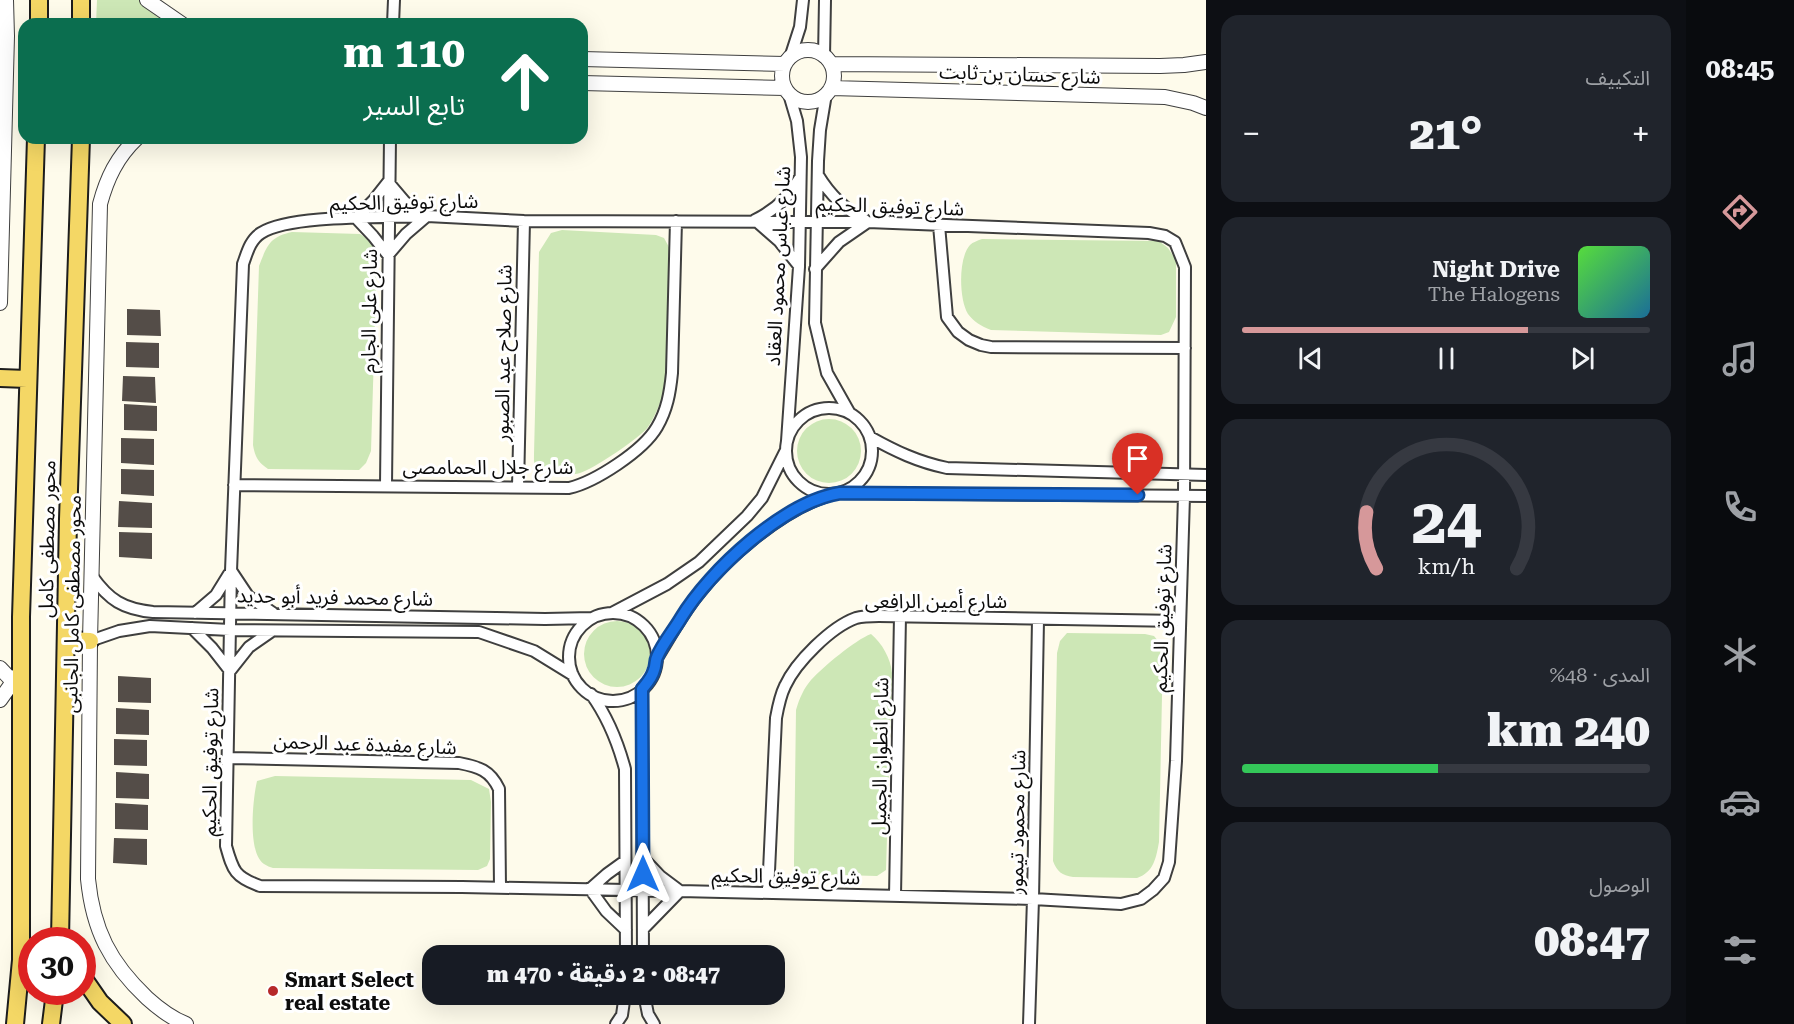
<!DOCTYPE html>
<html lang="ar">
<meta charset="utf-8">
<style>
:root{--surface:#171b24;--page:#20242c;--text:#f1f3f6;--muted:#9ea1a6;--line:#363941;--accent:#d6989a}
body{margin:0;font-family:"Roboto Serif","Noto Sans Arabic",serif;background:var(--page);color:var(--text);direction:rtl;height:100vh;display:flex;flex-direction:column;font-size:22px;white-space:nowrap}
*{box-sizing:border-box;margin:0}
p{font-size:20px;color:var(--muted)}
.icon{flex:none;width:33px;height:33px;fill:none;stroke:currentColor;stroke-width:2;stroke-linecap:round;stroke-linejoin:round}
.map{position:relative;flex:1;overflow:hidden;direction:ltr}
.sheet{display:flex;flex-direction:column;gap:15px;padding:15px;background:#0d0f14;width:480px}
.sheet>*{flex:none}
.banner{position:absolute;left:18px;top:18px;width:570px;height:126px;border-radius:18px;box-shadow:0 6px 24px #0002;direction:rtl;background:#0b6e4f;color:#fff;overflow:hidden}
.speed{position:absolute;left:18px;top:927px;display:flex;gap:12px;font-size:30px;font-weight:700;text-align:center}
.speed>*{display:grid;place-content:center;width:78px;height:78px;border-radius:50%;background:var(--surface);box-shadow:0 6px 24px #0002;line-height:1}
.speed .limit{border:9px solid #d22;background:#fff;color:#111}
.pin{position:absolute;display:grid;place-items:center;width:51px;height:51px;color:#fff;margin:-62px -26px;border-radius:50% 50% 50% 0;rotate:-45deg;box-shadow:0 0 6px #0007}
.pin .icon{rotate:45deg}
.me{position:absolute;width:66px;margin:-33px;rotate:0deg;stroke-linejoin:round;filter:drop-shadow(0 0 4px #0008)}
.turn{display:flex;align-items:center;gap:21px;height:126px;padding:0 24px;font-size:27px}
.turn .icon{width:78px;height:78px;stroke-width:2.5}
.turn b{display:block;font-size:42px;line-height:51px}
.big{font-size:45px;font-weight:800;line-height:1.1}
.sheet .widget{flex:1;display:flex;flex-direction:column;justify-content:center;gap:9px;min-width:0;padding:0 21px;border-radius:18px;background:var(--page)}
.sheet .dial{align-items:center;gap:0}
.dial svg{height:156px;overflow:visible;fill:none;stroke:var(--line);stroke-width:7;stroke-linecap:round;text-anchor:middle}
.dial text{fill:var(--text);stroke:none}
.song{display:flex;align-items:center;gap:18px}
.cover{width:72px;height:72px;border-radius:9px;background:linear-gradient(135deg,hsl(110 70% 55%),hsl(200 70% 35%))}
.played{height:6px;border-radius:3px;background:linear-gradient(90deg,var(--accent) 70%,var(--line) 70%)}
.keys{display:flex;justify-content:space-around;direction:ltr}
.heat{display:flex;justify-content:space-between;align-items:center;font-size:33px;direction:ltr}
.charge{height:9px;border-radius:4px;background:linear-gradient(90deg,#34c759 48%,var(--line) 0)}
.trip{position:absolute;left:422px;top:945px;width:363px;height:60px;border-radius:18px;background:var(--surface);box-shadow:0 6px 24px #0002;font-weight:800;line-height:60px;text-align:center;direction:rtl}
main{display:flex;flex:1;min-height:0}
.dock{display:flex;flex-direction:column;width:108px;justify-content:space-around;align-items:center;background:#090b0e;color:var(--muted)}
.dock .icon{width:42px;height:42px}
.dock .selected{color:var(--accent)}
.dock b{font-size:27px;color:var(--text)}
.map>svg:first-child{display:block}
.green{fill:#cde7b6}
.building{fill:#544d48}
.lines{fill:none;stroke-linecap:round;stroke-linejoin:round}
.minor-casing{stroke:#3f3f3f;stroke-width:14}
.tertiary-casing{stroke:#3f3f3f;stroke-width:16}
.primary-casing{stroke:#1d1d1d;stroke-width:20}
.minor{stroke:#fff;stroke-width:10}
.tertiary{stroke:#fff;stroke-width:14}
.primary{stroke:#f4d765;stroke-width:16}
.route-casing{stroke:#114b97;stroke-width:15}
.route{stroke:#1a73e8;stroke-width:10}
.poi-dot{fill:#b6292a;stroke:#fff;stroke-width:2}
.labels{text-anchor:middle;stroke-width:6;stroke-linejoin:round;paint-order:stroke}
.street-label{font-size:20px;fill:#0c0c0c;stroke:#fff}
.poi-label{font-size:20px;font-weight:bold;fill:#0c0c0c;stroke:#fff;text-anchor:start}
</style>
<main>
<nav class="dock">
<b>08:45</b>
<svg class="icon selected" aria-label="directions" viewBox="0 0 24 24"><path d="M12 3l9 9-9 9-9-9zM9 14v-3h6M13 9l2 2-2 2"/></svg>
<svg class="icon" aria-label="music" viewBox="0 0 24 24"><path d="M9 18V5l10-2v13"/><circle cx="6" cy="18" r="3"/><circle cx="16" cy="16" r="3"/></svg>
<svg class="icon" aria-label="phone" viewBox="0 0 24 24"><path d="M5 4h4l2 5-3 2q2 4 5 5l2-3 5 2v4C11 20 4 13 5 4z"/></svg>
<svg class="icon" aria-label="climate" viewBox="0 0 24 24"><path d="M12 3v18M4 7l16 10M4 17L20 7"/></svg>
<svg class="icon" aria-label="car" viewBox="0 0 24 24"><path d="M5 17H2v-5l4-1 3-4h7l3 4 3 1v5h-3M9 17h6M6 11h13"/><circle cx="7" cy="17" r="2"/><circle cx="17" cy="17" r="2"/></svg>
<svg class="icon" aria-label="filters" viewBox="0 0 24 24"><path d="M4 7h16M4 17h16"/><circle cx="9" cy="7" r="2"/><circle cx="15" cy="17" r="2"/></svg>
</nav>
<section class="sheet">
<div class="widget"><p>التكييف</p>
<div class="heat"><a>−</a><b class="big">21°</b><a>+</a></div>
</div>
<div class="widget">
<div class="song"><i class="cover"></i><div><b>Night Drive</b><p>The Halogens</p></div></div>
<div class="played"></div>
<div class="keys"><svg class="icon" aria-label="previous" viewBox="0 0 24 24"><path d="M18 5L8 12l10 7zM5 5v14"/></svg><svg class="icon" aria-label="pause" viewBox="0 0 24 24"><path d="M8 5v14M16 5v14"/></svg><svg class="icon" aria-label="next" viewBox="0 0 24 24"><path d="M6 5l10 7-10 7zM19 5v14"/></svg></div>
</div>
<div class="widget dial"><svg viewBox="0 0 100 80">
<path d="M14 69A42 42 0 1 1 86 69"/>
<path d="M14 69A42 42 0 0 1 9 40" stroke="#d6989a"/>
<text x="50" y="56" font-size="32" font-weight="700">24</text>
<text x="50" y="72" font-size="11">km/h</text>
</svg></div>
<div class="widget"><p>المدى · 48%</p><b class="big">240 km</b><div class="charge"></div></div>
<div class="widget"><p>الوصول</p><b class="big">08:47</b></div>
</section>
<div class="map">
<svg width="1206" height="1024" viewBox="0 0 1206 1024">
<rect width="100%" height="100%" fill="#fefbeb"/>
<path class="green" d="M97 0H145L154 7 164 24H96Z
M562 230 656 235 664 238 670 249 665 389C661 401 656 415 648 427 641 437 592 470 580 473 571 476 547 475 539 470 533 467 534 459 534 454L539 252 551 233Z
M292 232 360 234C370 240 374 245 377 256L371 451 366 463 359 470 268 469C258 462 255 457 253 445L259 266C267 246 269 237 292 232Z
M982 239 1159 241 1168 248 1176 260V317L1169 332 1161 335 991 330C981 326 974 322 968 314 959 300 958 258 970 245 973 242 977 241 982 239Z
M797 451a32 32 0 1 1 64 0a32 32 0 1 1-64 0Z
M584 654a33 33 0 1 1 66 0a33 33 0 1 1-66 0Z
M1067 633 1145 634 1154 636 1163 647 1159 842C1156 858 1154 872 1137 878L1073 877C1062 875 1057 872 1053 861L1057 653 1060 641Z
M871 634C882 643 891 659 892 673L886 870 877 876 804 874 794 869V861L796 710C799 699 804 688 811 680 823 667 855 640 871 634Z
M275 776 471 780 489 789 491 802 490 859 487 866 478 870 273 868C270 867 267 866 264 864 247 853 253 798 257 781Z"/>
<path class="building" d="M127 309 160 310 161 336 127 335Z
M126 342 159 343V368L126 367Z
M123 376 155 377 156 403 122 401Z
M124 404 157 406V431L124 430Z
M121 438 154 439V465L121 463Z
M121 469 154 470V496L121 494Z
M119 501 152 503V528L118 527Z
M119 532 152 533V559L119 557Z
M118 676 151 678V703L118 702Z
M116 708 149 710V735L116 734Z
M114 739 147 740V766L114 765Z
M116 772 149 774V799L116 798Z
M115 803 148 805V830L115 829Z
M114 838 147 839V865L113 863Z"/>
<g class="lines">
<g class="minor-casing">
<path id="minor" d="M393 24 394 0
M824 57 825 0
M790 58 800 27 803 0
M826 94 820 130 818 161 815 323 827 373 849 412
M818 175C830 195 844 209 865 220
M388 182 405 202 427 216 406 234 388 255 373 236 356 218 373 201Z
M427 216 524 221 868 222 1149 233 1165 236 1175 242 1185 267 1184 496 1176 761 1169 862 1164 878 1153 890 1141 899 1121 904 1033 899 680 891 462 887 260 886C235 877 233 871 226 846L231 571 243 264C247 253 250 240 261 233 291 214 388 218 427 216Z
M939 225 947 317 958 332 969 340 981 345 991 347 1185 348
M799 266 779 241 755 220C775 210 789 198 799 179
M815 269 839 242 868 222
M786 451a43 43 0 1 1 86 0a43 43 0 1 1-86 0Z
M870 437C895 451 918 462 947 468L1206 475
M787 441 799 267 801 157 797 121 789 94
M234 485 569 488C595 482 643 451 657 427 667 410 670 393 672 373L676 221
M386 485 390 138
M518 487 524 221
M840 493 1206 496
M232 572 248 596 273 613
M92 576C109 600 123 609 153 612L545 619 592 618
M195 613 216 595 229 574
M612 613 667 584 699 562 747 516 762 498 785 452
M569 657a44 44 0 1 1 88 0a44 44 0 1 1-88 0Z
M192 628 212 648 230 671 249 647 272 631
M90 641 119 631 150 626 230 630 479 632 534 651 573 675
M657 658C670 637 682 615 697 596 726 558 781 511 827 496
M642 689 643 956
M591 694C607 716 618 743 625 769L626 956
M229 758 459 763C479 767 490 770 499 789L500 888
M643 858 660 876 680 891 644 928
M625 861 607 874 590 889 606 911 626 930
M768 893 776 718C778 707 780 696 785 686 796 662 831 627 856 618 863 616 871 616 879 616L1180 621
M895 896 900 616
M644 994 648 1014 654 1024
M616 1024 622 1015 625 994
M1029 1024 1033 899 1038 620"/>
</g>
<g class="tertiary-casing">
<path id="tertiary" d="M147 0 182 24
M782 76a26 26 0 1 1 52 0a26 26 0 1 1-52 0Z
M582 59 785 64
M831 64 1160 66 1184 65 1206 62
M582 83 785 88
M831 88 1165 97 1193 103 1206 108
M137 138C117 157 107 178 100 204L90 641 88 879C93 930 110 963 147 998 158 1008 171 1018 186 1024
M0 303 7 36 6 0
M0 668 19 688
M0 700 20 672"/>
</g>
<g class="primary-casing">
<path id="primary" d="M39 24V0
M81 24V0
M0 378 27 379
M67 640 90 641
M60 940 68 519 81 138
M82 976 100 1002 123 1024
M15 1024 21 960V617L36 138
M51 1024 55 992"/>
</g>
<use href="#minor" class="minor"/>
<use href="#tertiary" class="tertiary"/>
<use href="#primary" class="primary"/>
</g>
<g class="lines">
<g class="route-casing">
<path id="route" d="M643 874 642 689C647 683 652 678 654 670 656 666 655 661 657 657 663 643 674 630 681 618 710 570 784 502 840 493L1138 495"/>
</g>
<use href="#route" class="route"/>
</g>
<circle class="poi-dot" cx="273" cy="991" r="6"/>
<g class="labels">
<g class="street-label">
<text transform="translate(1020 74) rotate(2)" y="7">شارع حسان بن ثابت</text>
<text transform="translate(404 202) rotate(-1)" y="7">شارع توفيق الحكيم</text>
<text transform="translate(890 206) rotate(2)" y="7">شارع توفيق الحكيم</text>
<text transform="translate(778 266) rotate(-87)" y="7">شارع عباس محمود العقاد</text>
<text transform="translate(369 311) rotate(-89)" y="7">شارع على الجارم</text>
<text transform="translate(503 353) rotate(-89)" y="7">شارع صلاح عبد الصبور</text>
<text x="488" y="474">شارع جلال الحمامصى</text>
<text transform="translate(47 539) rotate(-89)" y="7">محور مصطفى كامل</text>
<text transform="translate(335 597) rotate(1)" y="7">شارع محمد فريد أبو حديد</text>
<text x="936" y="608">شارع أمين الرافعى</text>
<text transform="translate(72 604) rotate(-89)" y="7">محور مصطفى كامل الجانبى</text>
<text transform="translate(1162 618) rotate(-88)" y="7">شارع توفيق الحكيم</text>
<text transform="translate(365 744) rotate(2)" y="7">شارع مفيدة عبد الرحمن</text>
<text transform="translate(880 756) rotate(-89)" y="7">شارع انطوان الجميل</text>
<text transform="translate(210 762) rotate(-89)" y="7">شارع توفيق الحكيم</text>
<text transform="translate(1017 822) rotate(-89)" y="7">شارع محمود تيمور</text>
<text transform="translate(786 876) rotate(1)" y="7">شارع توفيق الحكيم</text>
</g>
<g class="poi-label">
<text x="285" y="987">Smart Select<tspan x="285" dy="23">real estate</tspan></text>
</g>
</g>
</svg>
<div class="speed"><div class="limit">30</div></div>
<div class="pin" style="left:1138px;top:495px;background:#d93025"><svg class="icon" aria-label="arrive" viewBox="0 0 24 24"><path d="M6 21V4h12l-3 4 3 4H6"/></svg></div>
<svg class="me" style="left:643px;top:874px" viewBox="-20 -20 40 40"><path d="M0-17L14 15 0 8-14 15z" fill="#1a73e8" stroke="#fff" stroke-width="4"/></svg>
<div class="trip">08:47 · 2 دقيقة · 470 m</div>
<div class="banner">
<div class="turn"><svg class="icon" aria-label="ahead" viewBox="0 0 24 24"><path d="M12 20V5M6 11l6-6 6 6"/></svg><div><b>110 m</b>تابع السير</div></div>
</div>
</div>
</main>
